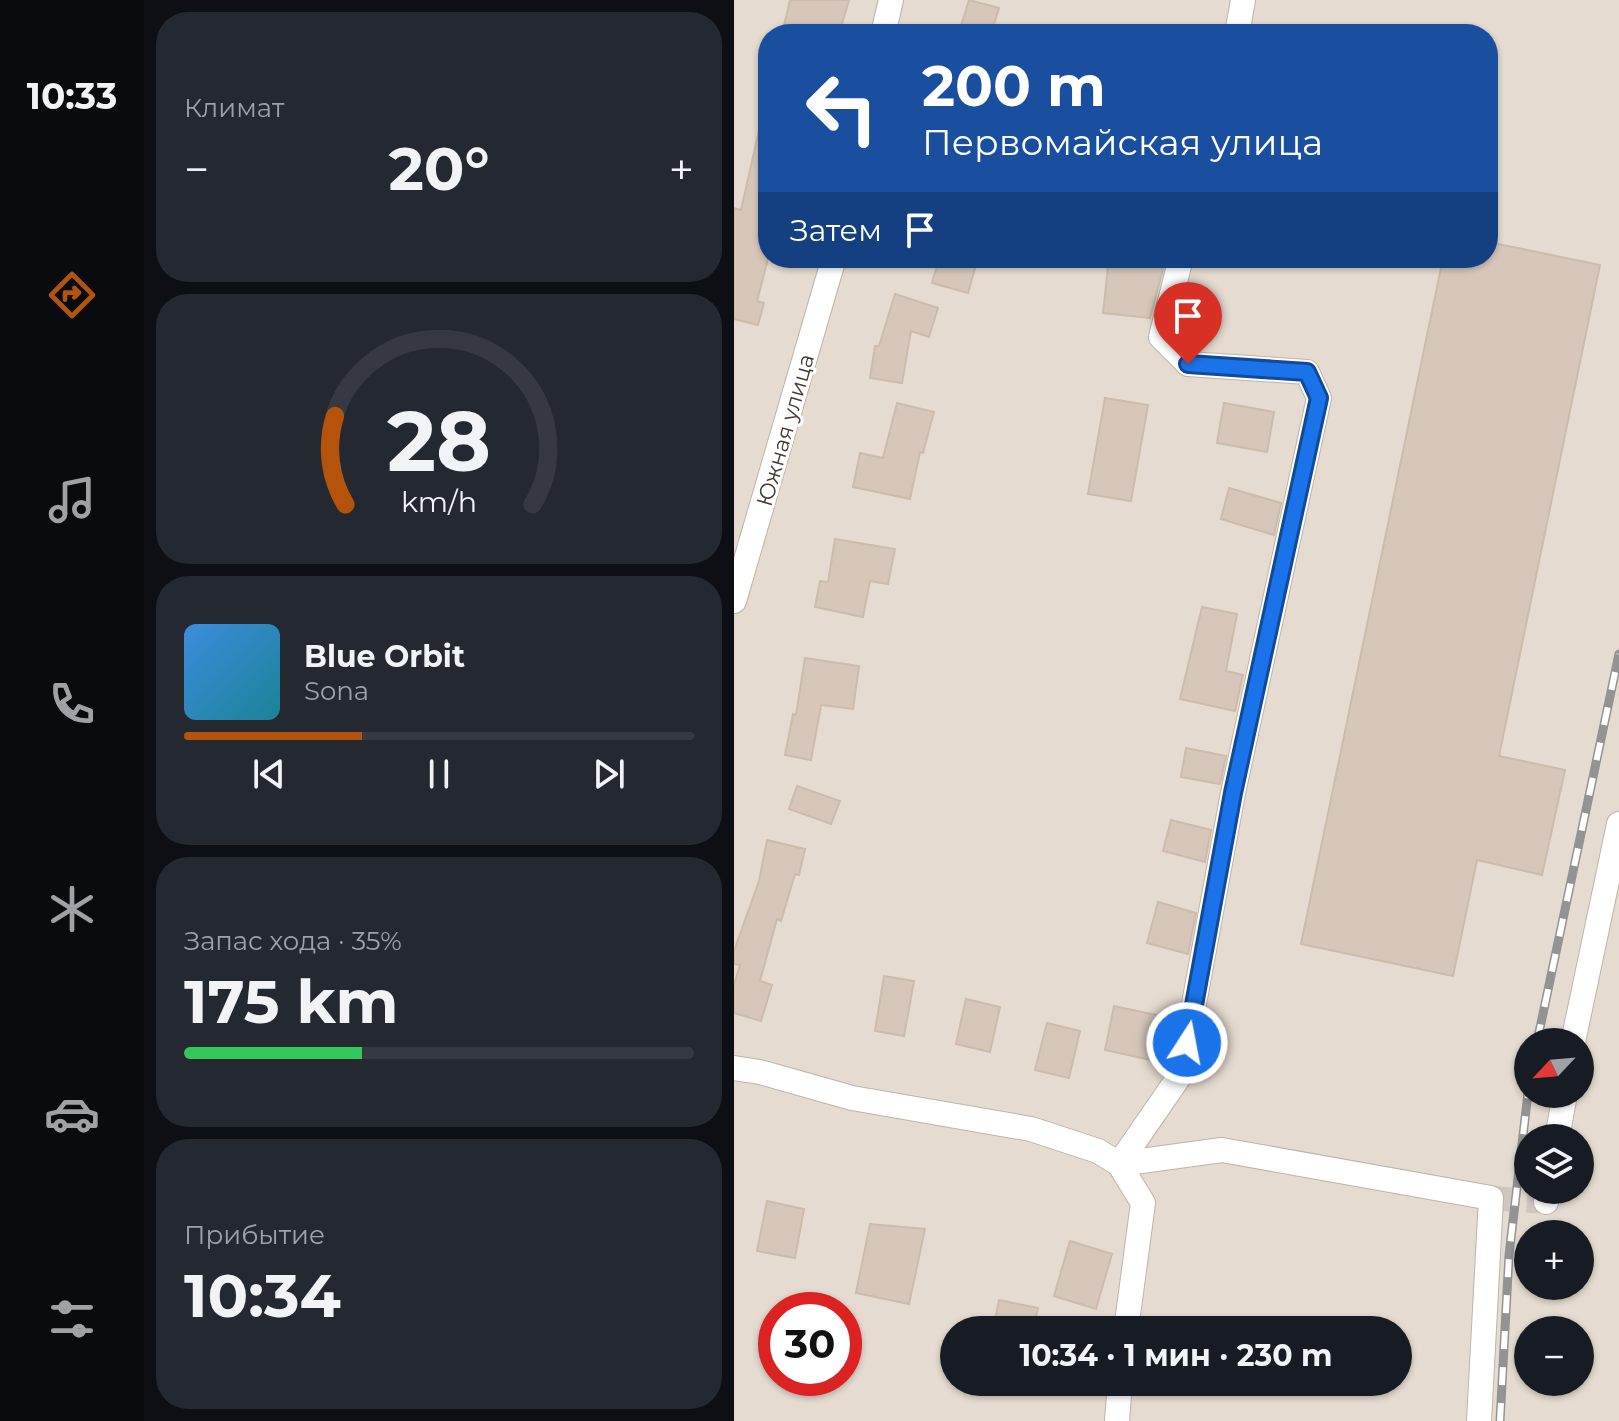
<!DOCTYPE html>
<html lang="ru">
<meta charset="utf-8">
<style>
:root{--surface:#171b24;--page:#242831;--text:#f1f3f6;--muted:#9ea1a6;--line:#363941;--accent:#b45309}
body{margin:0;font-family:Montserrat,sans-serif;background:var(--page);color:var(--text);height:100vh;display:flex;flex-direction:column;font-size:30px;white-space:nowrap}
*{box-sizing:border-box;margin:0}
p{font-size:26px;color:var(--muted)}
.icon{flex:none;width:44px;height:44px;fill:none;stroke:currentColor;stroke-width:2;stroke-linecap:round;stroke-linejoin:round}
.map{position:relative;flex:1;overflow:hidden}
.drawer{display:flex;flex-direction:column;gap:12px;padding:12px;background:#0d0f14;width:590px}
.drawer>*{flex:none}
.top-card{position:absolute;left:24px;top:24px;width:740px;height:244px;border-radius:32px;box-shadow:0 2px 6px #0004;background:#1a4fa0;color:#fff;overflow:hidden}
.needle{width:52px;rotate:244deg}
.controls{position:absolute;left:780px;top:1028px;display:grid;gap:16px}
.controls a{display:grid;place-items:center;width:80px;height:80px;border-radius:50%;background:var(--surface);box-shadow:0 2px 6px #0004;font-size:40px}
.speed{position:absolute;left:24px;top:1292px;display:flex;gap:16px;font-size:40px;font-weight:700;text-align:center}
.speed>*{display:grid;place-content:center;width:104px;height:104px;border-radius:50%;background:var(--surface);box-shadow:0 2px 6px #0004;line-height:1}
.speed .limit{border:12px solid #d22;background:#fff;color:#111}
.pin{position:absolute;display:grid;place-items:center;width:68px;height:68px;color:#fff;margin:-82px -34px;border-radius:50% 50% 50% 0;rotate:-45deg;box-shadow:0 0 8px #0007}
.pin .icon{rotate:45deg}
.me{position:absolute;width:88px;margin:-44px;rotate:11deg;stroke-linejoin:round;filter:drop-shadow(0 0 6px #0008)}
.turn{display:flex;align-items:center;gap:28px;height:168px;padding:0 32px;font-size:36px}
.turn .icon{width:104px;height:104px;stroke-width:2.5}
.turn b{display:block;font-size:56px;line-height:68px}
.then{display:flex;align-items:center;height:76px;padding:0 32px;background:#0003;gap:16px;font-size:30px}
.big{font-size:60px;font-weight:700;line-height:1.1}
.drawer .card{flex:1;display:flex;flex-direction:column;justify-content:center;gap:12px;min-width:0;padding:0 28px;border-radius:32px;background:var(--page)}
.drawer .dial{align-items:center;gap:0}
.dial svg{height:208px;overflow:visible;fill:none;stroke:var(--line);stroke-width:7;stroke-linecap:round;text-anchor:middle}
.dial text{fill:var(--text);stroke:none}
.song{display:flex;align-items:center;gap:24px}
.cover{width:96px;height:96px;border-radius:12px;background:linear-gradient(135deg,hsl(210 70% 55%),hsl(190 70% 35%))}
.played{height:8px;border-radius:4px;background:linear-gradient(90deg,var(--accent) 35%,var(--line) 35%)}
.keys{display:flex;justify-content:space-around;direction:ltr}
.heat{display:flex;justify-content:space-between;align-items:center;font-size:44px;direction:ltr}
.charge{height:12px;border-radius:6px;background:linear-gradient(90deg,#34c759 35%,var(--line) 0)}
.trip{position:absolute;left:206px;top:1316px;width:472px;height:80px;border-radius:40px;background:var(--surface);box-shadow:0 2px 6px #0004;font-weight:700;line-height:80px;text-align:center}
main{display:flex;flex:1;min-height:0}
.tab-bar{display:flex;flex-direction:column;width:144px;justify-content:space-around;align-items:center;background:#090b0e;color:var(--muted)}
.tab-bar .icon{width:56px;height:56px}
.tab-bar .on{color:var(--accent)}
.tab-bar b{font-size:36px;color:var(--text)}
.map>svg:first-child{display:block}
.residential{fill:#e5dbd0;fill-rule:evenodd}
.building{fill:#d6c7ba;stroke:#cdbbab;stroke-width:2}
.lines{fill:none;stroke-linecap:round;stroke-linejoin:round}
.street-tunnel{stroke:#cec7bf;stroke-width:24;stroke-dasharray:24 12;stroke-linecap:butt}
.street-casing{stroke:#bfb4a8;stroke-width:26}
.street{stroke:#fff;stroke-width:24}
.rail-casing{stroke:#939393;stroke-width:9}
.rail{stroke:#fff;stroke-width:6;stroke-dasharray:18;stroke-linecap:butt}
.route-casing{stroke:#114b97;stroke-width:20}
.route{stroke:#1a73e8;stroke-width:14}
.labels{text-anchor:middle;stroke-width:6;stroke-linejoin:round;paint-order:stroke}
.street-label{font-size:22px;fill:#433a33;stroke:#fff}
</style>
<main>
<nav class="tab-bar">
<b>10:33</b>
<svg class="icon on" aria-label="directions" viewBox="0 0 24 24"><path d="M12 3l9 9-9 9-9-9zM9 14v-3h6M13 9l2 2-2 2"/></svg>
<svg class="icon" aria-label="music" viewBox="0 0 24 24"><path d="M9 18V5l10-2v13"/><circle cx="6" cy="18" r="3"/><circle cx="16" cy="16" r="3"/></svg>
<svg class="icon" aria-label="phone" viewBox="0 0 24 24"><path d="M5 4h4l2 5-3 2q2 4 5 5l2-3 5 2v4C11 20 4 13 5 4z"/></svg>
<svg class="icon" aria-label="climate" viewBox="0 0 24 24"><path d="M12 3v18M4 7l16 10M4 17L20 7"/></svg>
<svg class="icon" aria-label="car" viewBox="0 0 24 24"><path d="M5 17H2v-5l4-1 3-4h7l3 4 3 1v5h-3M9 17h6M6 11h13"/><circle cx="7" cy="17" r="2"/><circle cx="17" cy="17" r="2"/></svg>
<svg class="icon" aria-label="filters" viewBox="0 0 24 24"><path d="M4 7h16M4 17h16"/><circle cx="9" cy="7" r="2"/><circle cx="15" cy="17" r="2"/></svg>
</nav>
<section class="drawer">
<div class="card"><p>Климат</p>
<div class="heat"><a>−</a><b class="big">20°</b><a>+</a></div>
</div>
<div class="card dial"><svg viewBox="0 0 100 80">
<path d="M14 69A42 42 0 1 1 86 69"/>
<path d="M14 69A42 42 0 0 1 10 35" stroke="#b45309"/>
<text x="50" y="56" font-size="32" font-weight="700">28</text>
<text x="50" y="72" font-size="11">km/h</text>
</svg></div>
<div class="card">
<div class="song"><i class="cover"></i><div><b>Blue Orbit</b><p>Sona</p></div></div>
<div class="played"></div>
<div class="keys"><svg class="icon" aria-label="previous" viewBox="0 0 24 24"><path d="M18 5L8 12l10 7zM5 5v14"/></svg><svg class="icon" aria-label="pause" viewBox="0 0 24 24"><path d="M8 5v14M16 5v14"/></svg><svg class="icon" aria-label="next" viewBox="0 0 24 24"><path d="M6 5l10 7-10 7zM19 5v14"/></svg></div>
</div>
<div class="card"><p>Запас хода · 35%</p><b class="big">175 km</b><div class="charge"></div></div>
<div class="card"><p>Прибытие</p><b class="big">10:34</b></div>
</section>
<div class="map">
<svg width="885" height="1421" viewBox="0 0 885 1421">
<rect width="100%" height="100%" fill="#f1eae2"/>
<path class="residential" d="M0 0H885V1421H0ZM34 34H754V258H34ZM794 1042H846V1094H794ZM794 1138H846V1190H794ZM794 1234H846V1286H794ZM42 1310H110V1378H42ZM220 1330H664V1382H220ZM794 1330H846V1382H794Z"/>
<path class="building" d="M56 0H115L105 34H48Z
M235 0 265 8 257 34 227 26Z
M26 126H34V259L23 301 30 303 24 325 0 319V208L7 210Z
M754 242 866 265 765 756 831 770 808 875 743 860 719 976 567 944 709 258H754Z
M205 258H244L234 293 198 283Z
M375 258H432L416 318 369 313Z
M161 294 204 308 195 337 177 331 168 383 136 378 141 346H145Z
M371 398 414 405 397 501 354 494Z
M163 403 200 412 189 453 186 452 176 499 119 487 126 453 149 458Z
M490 403 540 412 533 452 483 443Z
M495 488 547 503 540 535 487 519Z
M101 539 161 549 154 584 136 581 129 617 81 607 86 581 94 582Z
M468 607 503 614 492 671 509 675 501 711 446 699Z
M71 658 125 666 119 709 87 705 77 760 51 755 59 714 62 715Z
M452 748 492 756 486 784 447 777Z
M63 786 106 801 97 824 55 809Z
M437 820 477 830 471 862 429 851Z
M33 840 71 849 65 875 61 874 47 921 43 919 26 981 38 985 27 1021 0 1013V985L6 965 0 964V951L25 881Z
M424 902 462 913 454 954 413 943Z
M150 976 180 981 170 1036 141 1031Z
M232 999 266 1007 256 1052 222 1044Z
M380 1006 427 1016 417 1060 371 1050Z
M313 1023 346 1031 335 1078 301 1070Z
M33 1201 70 1209 61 1258 23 1251Z
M136 1224 191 1229 175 1304 122 1293Z
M336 1241 378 1254 362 1309 320 1296Z
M265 1300 304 1308 299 1330H259Z"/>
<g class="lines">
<path class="street-tunnel" d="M757 1198 812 1202"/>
<g class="street-casing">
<path id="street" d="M149 34 157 0
M503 34 509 0
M0 601 100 258
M839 1042 885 824
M0 1068 26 1072 118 1098 297 1129 364 1151 385 1164 488 1150 757 1198 745 1421
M823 1138 831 1094
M812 1202 814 1190
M392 1330 409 1203 385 1164 447 1074 499 793 585 398 573 372 454 364 427 337 447 258
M383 1421 386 1382"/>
</g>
<use href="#street" class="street"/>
<g class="rail-casing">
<path id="rail" d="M803 1042 885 654
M766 1421 775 1255 794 1093"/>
</g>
<use href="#rail" class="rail"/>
</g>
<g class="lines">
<g class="route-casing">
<path id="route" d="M453 1043 499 793 585 398 573 372 454 364"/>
</g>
<use href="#route" class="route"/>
</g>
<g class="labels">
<g class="street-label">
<text transform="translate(51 430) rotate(-74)" y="8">Южная улица</text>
</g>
</g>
</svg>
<div class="controls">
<a><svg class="needle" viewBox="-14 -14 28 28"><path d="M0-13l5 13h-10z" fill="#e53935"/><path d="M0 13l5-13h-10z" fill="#9ea1a6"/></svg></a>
<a><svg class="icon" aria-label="layers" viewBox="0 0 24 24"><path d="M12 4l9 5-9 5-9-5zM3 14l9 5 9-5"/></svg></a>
<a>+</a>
<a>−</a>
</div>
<div class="speed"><div class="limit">30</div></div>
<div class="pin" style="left:454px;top:364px;background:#d93025"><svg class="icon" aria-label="arrive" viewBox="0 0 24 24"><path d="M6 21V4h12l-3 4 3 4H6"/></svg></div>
<svg class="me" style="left:453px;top:1043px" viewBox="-20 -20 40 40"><circle r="17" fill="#1a73e8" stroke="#fff" stroke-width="3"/><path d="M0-11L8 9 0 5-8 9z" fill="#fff"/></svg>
<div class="trip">10:34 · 1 мин · 230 m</div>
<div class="top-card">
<div class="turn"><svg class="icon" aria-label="left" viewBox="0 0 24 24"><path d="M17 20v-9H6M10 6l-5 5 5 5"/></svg><div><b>200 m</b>Первомайская улица</div></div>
<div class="then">Затем<svg class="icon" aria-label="arrive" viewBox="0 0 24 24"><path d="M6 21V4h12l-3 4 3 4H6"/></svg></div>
</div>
</div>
</main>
